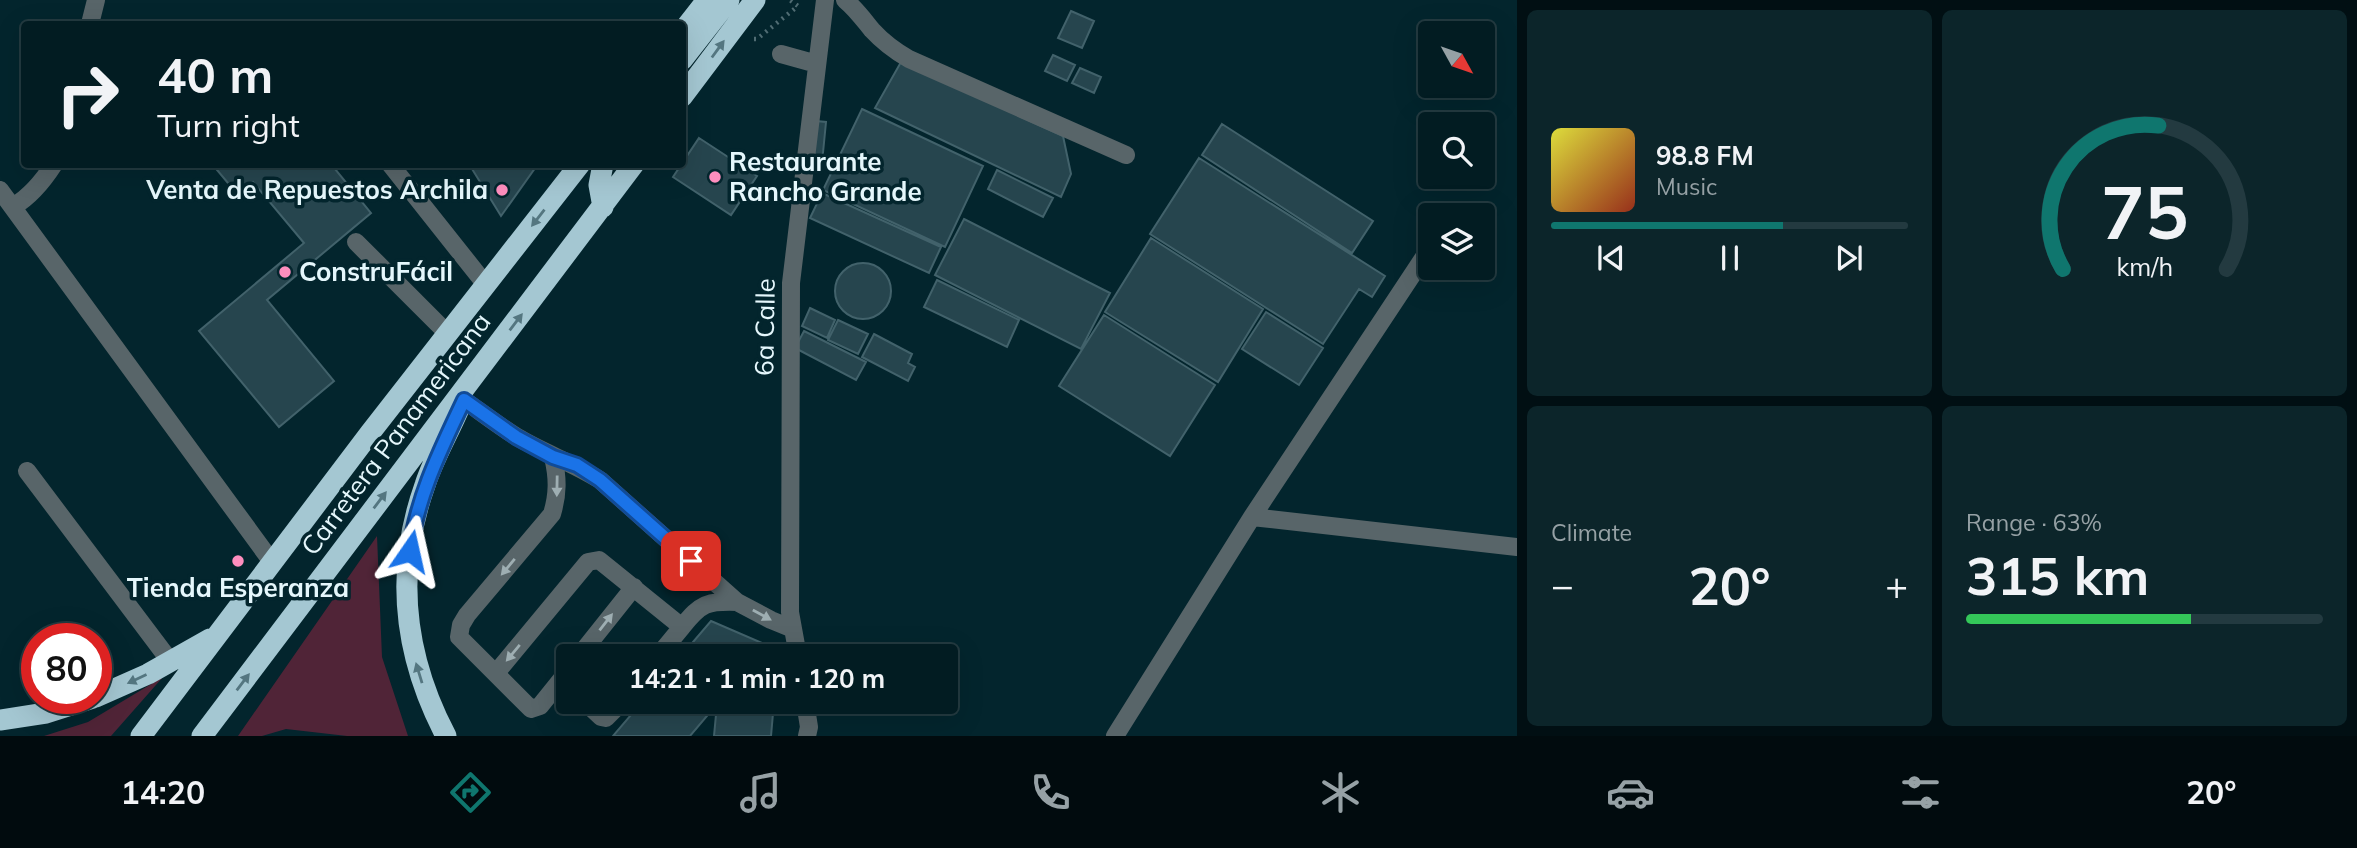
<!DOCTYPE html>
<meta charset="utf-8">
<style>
:root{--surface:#021c22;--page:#0c252a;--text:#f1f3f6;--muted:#96a1a5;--line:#233a40;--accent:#0f766e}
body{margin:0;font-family:Mulish,sans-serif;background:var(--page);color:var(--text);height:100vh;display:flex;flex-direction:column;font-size:26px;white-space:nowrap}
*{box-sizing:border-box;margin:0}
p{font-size:23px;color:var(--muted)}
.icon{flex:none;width:38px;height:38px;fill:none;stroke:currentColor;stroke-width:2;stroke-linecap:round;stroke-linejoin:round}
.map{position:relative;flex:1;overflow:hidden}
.panel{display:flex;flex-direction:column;gap:10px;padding:10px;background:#010f13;width:840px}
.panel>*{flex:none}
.banner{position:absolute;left:21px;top:21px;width:665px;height:147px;border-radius:7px;box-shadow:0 7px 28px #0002,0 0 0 2px var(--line);background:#021c22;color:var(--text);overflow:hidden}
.needle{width:46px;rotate:130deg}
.buttons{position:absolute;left:1418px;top:21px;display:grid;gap:14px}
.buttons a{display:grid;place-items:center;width:77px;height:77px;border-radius:7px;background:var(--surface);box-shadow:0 7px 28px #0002,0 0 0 2px var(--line);font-size:35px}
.speed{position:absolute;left:21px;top:623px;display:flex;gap:14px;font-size:35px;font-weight:700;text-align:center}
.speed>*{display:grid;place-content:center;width:91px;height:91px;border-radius:50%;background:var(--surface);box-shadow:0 7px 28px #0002,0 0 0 2px var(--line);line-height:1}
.speed .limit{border:10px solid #d22;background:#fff;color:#111}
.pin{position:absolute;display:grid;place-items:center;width:60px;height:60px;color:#fff;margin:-30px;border-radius:14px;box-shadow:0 4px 10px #0006}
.me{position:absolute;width:77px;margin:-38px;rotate:11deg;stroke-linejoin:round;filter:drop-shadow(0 0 5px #0008)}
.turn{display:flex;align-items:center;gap:24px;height:147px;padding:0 21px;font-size:32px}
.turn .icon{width:91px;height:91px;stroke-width:2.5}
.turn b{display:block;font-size:49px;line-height:60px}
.big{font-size:52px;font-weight:700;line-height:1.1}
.panel .tile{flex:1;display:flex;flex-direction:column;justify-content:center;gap:10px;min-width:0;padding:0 24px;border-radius:10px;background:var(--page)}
.panel .dial{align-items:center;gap:0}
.dial svg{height:182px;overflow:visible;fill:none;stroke:var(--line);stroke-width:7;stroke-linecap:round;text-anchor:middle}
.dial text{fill:var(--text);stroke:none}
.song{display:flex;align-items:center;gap:21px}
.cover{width:84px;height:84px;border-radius:10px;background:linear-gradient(135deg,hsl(60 70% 55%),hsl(10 70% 35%))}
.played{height:7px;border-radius:4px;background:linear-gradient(90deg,var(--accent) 65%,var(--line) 65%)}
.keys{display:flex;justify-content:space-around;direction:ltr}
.heat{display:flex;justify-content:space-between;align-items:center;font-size:38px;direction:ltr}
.charge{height:10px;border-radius:5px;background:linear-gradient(90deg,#34c759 63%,var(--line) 0)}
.panel .tiles{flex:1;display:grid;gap:10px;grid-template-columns:repeat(2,1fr)}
.trip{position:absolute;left:556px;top:644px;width:402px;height:70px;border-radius:7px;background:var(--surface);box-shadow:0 7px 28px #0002,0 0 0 2px var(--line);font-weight:700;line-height:70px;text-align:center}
.menu{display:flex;height:112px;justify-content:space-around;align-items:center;background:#010b0e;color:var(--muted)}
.menu .icon{width:49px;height:49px}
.menu .active{color:var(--accent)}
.menu b{font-size:32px;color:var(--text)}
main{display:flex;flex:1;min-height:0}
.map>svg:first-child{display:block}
.green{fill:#502437}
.building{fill:#26454e;stroke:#42626b;stroke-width:2}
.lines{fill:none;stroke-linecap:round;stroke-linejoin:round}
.path{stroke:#506c73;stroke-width:4.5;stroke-dasharray:2 5;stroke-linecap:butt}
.minor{stroke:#586569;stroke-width:18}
.highway{stroke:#a4c7d2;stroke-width:21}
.oneway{fill:#547680}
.oneway2{fill:#9eaeb2}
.route-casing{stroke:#114b97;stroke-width:18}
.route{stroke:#1a73e8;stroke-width:12}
.poi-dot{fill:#fe8ebe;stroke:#03252d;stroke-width:2.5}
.labels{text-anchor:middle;stroke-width:7;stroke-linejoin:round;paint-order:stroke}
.poi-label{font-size:26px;font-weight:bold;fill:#e5f7fc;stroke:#03252d;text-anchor:start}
.street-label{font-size:26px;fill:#e5f7fc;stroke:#03252d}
</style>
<main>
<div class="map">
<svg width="1517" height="736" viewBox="0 0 1517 736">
<rect width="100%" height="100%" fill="#03252d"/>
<path class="green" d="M377 536 382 657 408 736H347L286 729 262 736H238Z
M163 677 111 736H44L88 722Z"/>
<path class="building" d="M1071 11 1094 21 1082 48 1058 38Z
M1053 55 1075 65 1067 81 1045 71Z
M901 62 1063 136 1071 174 1061 197 875 108Z
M1080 68 1101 77 1094 93 1072 83Z
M862 109 983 166 945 247 823 190Z
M816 121 826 122 822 163 812 162Z
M1222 124 1373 221 1352 253 1202 155Z
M699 138 757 176 731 215 673 177Z
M1199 158 1385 276 1372 297 1359 289 1323 344 1150 234Z
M212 164H331L371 213 267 300 334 381 279 427 199 331 304 243 253 182 238 195Z
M469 164H538L501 216Z
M997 170 1053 198 1043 217 988 189Z
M822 193 941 247 929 273 810 218Z
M964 219 1110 293 1081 349 935 275Z
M1151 238 1263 309 1218 382 1105 312Z
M835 291a28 28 0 1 1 56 0a28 28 0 1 1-56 0Z
M937 280 1019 320 1007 347 924 307Z
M810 308 835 320 827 338 802 326Z
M1266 312 1323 348 1299 385 1242 349Z
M1104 315 1215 385 1170 456 1059 386Z
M838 320 868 334 858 354 828 340Z
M804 331 866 362 856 380 795 348Z
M874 334 912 354 908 363 915 367 908 381 862 357Z
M711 621 778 650 777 656H681Z
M642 702H774L771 736H714L717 704 690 736H613Z"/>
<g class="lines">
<path class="path" d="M754 39H757L798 6 790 0"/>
<path class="minor" d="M845 0C856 9 863 19 872 30 883 42 895 51 909 59L1126 155
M90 24 96 0
M781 54 817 64
M390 164 486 285
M0 190 272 562
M14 206C31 196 43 181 54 164
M356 242 448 334
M464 400C481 412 499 426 517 437 544 453 573 463 600 480L737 602 771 620 793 629
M553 457C558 478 558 494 552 514L467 615 461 625 459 637 531 709 540 706 569 670
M27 471 170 661
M1252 517 1517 547
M579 656 634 587
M658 656 682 627
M798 656 790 612 791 283 825 0
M496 673 588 562 599 560 682 627C701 603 707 601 737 602
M585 702 601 717 606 718 622 702
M805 702 809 727 807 736
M1115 736 1252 517 1430 248"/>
<path class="highway" d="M682 32 707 0
M682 60 729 0
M682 97 755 0
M603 207 599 185 603 164
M96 697 148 674 210 639
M0 720 46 713 93 698
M141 736 370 433 580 164
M202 736 634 164
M446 736C404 656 394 572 425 485 433 460 447 436 458 411"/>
</g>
<defs><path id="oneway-solid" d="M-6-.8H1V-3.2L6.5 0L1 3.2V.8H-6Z" transform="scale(1.75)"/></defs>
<g class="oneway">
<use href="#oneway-solid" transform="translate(718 49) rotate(-54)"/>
<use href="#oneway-solid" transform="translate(538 218) rotate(128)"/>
<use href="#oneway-solid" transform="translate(516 322) rotate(-53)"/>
<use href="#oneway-solid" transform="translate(380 500) rotate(-53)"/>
<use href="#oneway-solid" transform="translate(419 673) rotate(-107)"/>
<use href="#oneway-solid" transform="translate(137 679) rotate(155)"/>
<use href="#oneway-solid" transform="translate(243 682) rotate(-53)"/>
</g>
<g class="oneway2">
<use href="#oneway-solid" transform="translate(557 486) rotate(91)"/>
<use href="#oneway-solid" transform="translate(508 567) rotate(130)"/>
<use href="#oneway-solid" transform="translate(762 615) rotate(29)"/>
<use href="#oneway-solid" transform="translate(606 622) rotate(-52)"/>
<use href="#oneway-solid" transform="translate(513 653) rotate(130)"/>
</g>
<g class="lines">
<g class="route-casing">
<path id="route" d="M410 551C417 496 441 449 464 400L516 437 553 457 577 465 600 480 691 561"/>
</g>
<use href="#route" class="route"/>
</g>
<g class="poi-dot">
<circle cx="715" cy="177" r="7"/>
<circle cx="502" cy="190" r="7"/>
<circle cx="285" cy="272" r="7"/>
<circle cx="238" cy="561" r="7"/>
</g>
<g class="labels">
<g class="poi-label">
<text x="729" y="171">Restaurante<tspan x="729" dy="30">Rancho Grande</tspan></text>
<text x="488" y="199" text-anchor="end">Venta de Repuestos Archila</text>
<text x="299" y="281">ConstruFácil</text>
<text x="238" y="597" text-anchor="middle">Tienda Esperanza</text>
</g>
<g class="street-label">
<text transform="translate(765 327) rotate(-89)" y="9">6a Calle</text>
<text transform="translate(396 434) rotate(-53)" y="9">Carretera Panamericana</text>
</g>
</g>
</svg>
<div class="buttons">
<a><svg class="needle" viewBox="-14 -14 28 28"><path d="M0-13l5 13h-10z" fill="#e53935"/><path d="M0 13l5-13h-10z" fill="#96a1a5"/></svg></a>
<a><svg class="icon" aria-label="search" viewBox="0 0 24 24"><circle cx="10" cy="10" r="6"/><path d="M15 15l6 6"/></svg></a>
<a><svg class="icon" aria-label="layers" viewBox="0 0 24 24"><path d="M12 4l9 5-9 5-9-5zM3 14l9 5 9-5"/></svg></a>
</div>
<div class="speed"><div class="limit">80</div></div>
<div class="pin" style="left:691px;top:561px;background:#d93025"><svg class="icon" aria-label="arrive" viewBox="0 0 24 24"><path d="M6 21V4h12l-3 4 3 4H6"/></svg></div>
<svg class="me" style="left:410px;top:551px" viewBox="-20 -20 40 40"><path d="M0-17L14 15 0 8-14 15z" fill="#1a73e8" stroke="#fff" stroke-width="4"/></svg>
<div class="trip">14:21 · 1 min · 120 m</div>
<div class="banner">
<div class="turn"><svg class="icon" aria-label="right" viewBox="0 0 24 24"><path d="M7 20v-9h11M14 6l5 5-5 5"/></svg><div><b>40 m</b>Turn right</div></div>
</div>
</div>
<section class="panel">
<div class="tiles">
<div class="tile">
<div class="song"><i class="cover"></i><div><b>98.8 FM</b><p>Music</p></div></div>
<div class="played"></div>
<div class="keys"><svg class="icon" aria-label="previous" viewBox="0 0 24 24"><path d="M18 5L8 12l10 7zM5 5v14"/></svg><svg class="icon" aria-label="pause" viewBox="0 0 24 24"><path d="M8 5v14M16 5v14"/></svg><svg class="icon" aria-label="next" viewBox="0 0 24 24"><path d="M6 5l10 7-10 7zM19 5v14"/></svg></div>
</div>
<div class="tile dial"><svg viewBox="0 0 100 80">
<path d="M14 69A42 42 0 1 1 86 69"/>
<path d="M14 69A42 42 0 0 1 56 6" stroke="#0f766e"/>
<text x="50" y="56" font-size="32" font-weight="700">75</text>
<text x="50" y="72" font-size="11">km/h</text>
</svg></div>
<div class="tile"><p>Climate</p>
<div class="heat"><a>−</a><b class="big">20°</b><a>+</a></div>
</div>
<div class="tile"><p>Range · 63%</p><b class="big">315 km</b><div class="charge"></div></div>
</div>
</section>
</main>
<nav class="menu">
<b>14:20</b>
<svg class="icon active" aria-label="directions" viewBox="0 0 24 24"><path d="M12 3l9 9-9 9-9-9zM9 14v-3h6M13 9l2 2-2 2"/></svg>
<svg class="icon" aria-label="music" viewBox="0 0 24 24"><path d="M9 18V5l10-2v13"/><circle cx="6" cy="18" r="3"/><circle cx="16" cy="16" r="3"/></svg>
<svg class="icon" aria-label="phone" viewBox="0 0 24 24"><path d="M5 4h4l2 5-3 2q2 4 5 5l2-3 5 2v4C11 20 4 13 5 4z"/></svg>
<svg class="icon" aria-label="climate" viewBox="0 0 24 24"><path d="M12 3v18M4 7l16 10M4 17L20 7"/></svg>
<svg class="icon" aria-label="car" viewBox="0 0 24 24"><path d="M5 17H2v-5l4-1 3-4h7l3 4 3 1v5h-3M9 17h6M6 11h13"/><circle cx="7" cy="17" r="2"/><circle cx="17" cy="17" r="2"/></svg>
<svg class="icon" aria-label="filters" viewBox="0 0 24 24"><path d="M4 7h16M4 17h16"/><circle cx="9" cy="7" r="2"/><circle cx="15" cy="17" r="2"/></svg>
<b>20°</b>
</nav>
